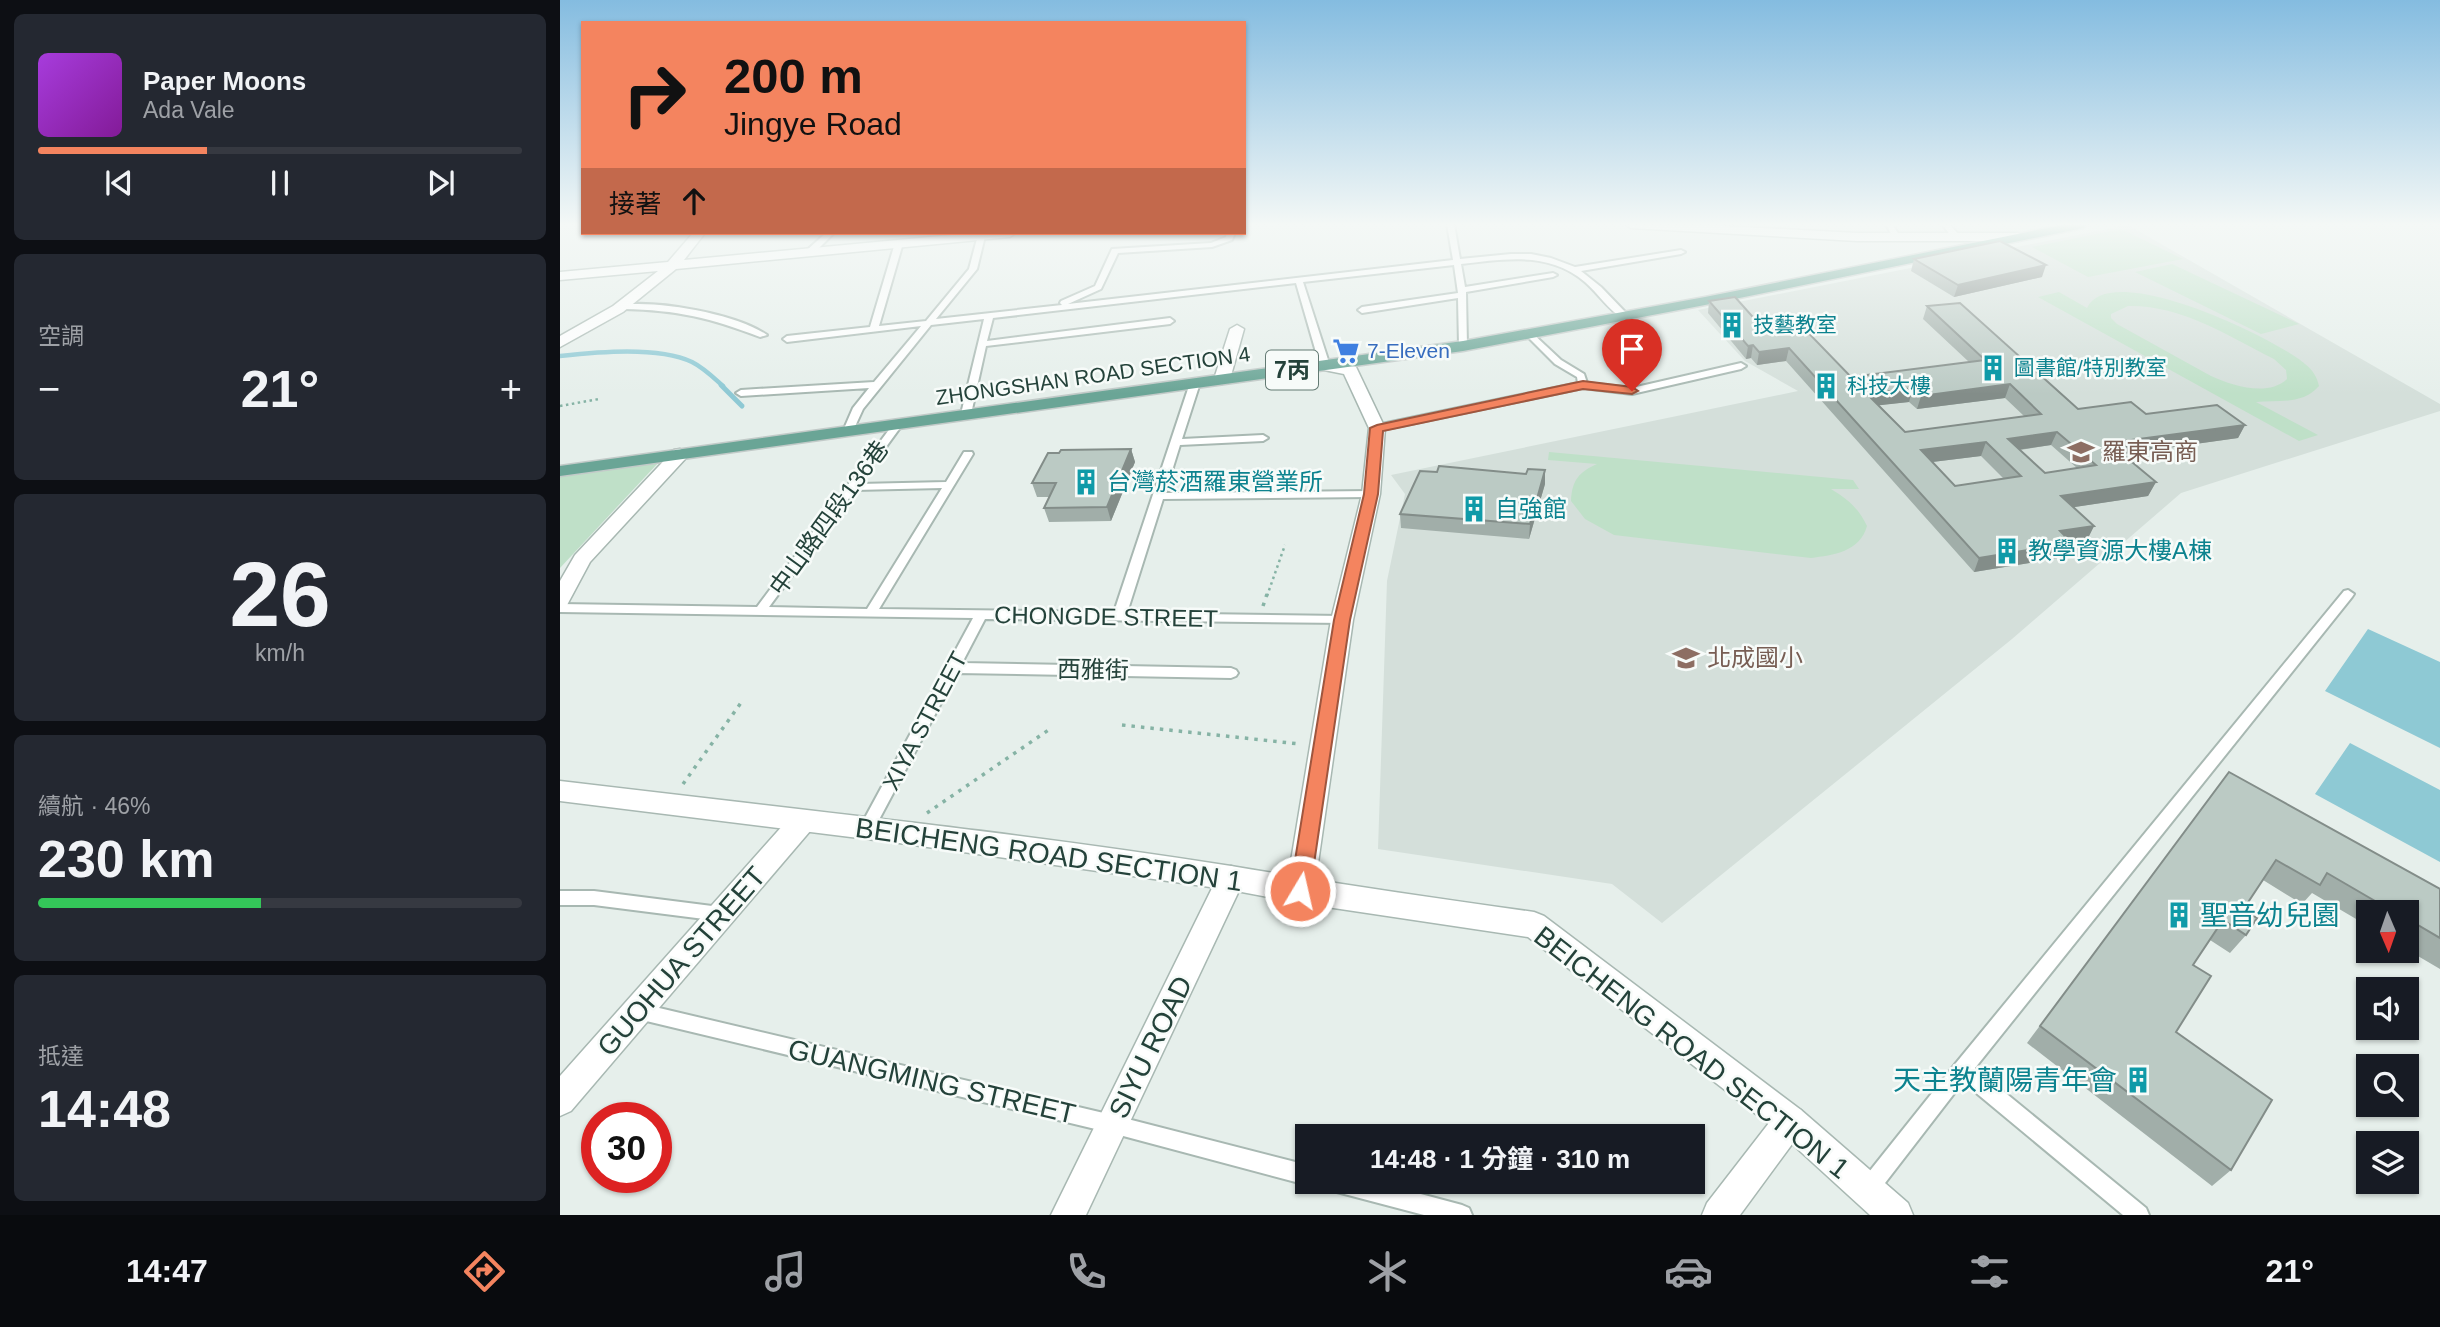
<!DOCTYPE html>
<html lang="zh-TW">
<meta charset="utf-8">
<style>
:root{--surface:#171b24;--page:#242831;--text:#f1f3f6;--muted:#9ea1a6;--line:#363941;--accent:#f4845f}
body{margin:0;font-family:Arial,"Noto Sans TC",sans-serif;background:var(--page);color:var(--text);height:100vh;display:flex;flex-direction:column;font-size:26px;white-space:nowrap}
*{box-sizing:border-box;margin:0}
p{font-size:23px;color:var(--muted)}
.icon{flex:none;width:38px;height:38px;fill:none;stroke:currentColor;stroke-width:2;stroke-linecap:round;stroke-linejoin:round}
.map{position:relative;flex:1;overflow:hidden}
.sheet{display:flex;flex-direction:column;gap:14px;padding:14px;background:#0d0f14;width:560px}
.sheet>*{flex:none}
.hud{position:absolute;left:21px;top:21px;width:665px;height:214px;border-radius:0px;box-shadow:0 2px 5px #0004;background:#f4845f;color:#111;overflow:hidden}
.needle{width:46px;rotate:178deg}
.fabs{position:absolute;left:1796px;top:900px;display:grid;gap:14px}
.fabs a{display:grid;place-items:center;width:63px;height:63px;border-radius:0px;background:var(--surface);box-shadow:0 2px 5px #0004;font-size:35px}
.speed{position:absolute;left:21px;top:1102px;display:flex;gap:14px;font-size:35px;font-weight:700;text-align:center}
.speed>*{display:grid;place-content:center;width:91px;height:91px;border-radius:50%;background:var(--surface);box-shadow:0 2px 5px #0004;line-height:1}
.speed .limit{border:10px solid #d22;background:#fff;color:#111}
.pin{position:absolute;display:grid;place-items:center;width:60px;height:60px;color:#fff;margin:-72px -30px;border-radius:50% 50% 50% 0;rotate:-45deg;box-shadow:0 0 7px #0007}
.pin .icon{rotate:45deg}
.me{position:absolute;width:77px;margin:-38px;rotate:9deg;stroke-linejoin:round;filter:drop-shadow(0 0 5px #0008)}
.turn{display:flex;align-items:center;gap:24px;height:147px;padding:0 28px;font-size:32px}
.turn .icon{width:91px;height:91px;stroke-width:2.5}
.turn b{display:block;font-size:49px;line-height:60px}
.then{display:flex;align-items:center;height:66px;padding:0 28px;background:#0003;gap:14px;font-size:26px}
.big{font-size:52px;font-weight:700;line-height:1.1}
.sheet .widget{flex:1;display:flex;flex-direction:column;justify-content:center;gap:10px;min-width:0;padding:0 24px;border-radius:10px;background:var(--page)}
.sheet .dial{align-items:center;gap:0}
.dial b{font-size:91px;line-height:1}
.song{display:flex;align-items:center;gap:21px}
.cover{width:84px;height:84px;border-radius:10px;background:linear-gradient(135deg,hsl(280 70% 55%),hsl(290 70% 35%))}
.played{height:7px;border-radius:4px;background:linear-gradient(90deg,var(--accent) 35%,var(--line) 35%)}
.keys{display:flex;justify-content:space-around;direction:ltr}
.heat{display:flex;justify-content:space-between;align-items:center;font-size:38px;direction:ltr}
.charge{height:10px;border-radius:5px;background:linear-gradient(90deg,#34c759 46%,var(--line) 0)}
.trip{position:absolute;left:735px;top:1124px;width:410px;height:70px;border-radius:0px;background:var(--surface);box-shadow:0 2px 5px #0004;font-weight:700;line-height:70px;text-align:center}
.menu{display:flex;height:112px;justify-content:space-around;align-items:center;background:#090b0e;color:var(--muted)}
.menu .icon{width:49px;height:49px}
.menu .selected{color:var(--accent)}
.menu b{font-size:32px;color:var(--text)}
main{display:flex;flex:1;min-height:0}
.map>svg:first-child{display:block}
.built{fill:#d4dfda}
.green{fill:#bfe0c8;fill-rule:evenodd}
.water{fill:#8ec9d4}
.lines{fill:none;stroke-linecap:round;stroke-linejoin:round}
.stream-far1{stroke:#8ec9d4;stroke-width:4.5}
.stream{stroke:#8ec9d4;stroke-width:5}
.service-casing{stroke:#a8b8b2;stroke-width:4}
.minor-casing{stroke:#a8b8b2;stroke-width:3}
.tertiary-casing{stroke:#a8b8b2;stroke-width:3}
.primary-casing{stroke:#c2cac8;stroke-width:3}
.path-far1{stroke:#86b3a5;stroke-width:2.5;stroke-dasharray:2.5 3.5;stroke-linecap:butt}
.path{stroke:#86b3a5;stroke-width:3.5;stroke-dasharray:3.5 6;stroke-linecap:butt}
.service{fill:#fff;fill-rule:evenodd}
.minor{fill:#fff;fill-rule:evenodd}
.tertiary{fill:#fff;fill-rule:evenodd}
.primary{fill:#6aa596;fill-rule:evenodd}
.wall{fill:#a1aea9;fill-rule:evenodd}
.shaded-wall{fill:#838d89}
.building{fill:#bbcac4;stroke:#838d89;stroke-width:2;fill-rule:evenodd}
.route{fill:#f4845f;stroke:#9f563e;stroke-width:2}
.labels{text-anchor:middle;stroke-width:5;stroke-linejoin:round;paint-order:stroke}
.far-culture-label{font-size:21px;fill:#0d838f;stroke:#f7fbf9;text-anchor:start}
.far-shop-label{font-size:21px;fill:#366cbe;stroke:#f7fbf9;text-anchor:start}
.far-street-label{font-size:21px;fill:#24423a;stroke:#f7fbf9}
.shield{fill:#f7fbf9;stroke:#637a73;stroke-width:2}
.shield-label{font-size:23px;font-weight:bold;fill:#24423a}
.education-label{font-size:24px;fill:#785e54;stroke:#f7fbf9;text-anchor:start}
.culture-label{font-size:24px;fill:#0d838f;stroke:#f7fbf9;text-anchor:start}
.street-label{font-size:24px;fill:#24423a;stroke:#f7fbf9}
.near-street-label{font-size:28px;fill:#24423a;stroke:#f7fbf9}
.near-culture-label{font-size:28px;fill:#0d838f;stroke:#f7fbf9;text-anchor:start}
</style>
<main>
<section class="sheet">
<div class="widget">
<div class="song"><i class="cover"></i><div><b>Paper Moons</b><p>Ada Vale</p></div></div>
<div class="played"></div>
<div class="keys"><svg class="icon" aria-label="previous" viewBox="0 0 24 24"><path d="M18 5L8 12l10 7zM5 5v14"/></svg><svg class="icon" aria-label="pause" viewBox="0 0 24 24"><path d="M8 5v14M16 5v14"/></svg><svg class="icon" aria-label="next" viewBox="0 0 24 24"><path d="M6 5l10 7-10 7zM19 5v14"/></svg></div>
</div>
<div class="widget"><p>空調</p>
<div class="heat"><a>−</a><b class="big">21°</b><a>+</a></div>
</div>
<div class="widget dial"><b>26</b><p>km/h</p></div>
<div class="widget"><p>續航 · 46%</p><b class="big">230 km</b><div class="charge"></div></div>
<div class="widget"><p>抵達</p><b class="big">14:48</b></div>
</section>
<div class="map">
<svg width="1880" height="1215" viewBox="0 0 1880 1215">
<rect width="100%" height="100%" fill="#e6efeb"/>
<path class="built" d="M1568 225 1880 404V411L1621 493 1452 639 1102 923 1052 884 818 849 827 581 845 494 831 475 1238 391 1185 361 1138 310Z"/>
<path class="green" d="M1561 229 1623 259 1528 277 1472 247Z
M1612 264 1739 324 1701 334 1575 272Z
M1499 292 1527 308C1550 258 1717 339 1745 364 1753 370 1757 377 1759 386 1743 405 1717 400 1696 402L1758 435 1739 441 1478 297ZM1568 306C1622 305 1668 336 1714 359L1726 370 1727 379C1708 397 1673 386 1651 376L1557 324 1551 318V314Z
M989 452 1293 480 1299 489H1271C1287 499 1298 507 1307 526 1300 552 1273 555 1251 558L1054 535 1025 519 1011 501C1012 480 1019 472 1037 464L988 460Z
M99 462 0 568V476Z"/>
<path class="water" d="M1808 629 1880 662V748L1765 691Z
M1790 743 1880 790V862L1755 794Z"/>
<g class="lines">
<path class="stream-far1" d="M0 356C37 352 98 346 132 362 144 368 154 378 163 386"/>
<path class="stream" d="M161 385 182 406"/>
<g class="service-casing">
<path id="service" d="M887 224H894L900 259 951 254H971L991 258 1015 267 1121 250 1125 252 1121 254 1021 271 1041 287 1067 314V318L1064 319C1049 311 1038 293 1025 282 989 251 945 259 901 264L905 287 993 273 997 275 993 277 906 292 907 346 903 349 899 346 898 298 802 313 798 310 802 307 898 293 894 265 743 282 770 366 765 369 760 366 736 283 433 318 427 341 610 318 614 321 610 324 426 346 411 414 406 417 401 414 424 319 371 325 303 409 292 433H284L283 431 293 408 309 388 181 396 176 393 181 390 314 382 361 326 227 342 223 339 227 336 310 327 335 243 339 241 343 243 319 326 366 321 409 269 418 235 421 233H431L425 236 417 269 376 319 502 305 500 303 501 301 535 286 552 249 651 243 666 237 667 233H675L672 240 652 247 558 253 541 289 508 304 893 260Z
M1326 224H1332L1341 238 1340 240H1334Z
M1382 224H1389L1400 236V240H1394Z
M266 233H274L253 254H247V250Z
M61 305C98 300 177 314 207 335L200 337C151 318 117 310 64 309L60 307Z
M970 331 1001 360 1024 374 1027 383 1072 388 1181 363 1186 366 1181 369 1072 394 1023 388 817 431 812 428 817 425 1018 383 1017 377 995 364 967 336 966 334Z
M635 380 640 383 622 439 703 435 708 438 703 441 620 445 605 493 811 491 816 494 811 497 603 499 567 613 782 616 786 617 788 620 786 623 425 619 402 663 671 668 676 670 678 673 676 676 671 678 397 673 313 831 308 833 303 831 300 827 413 618 0 612V604L197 607 334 423 337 422 342 425 299 484 386 482 404 452H412L413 454 319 609 554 612 630 383ZM382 488 307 609 209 607 295 490Z
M1788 590 1794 594 1792 597 1415 1068 1586 1208 1589 1215H1563L1403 1082 1315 1196 1308 1199 1301 1196 1298 1189 1301 1182 1396 1063 1784 591Z
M0 891H34L160 907 166 909 168 914 166 919 160 921 34 905H0Z
M78 1003 552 1115 747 1165V1181H754L747 1185 552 1133 78 1019 72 1017 69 1011 72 1005Z
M763 1181H812L902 1205 909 1208 912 1215H864L773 1191 766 1188Z"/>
</g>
<g class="minor-casing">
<path id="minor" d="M1065 224H1128L1297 233H1458L1464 237 1458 241H1297L1071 228Z
M133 233H145L124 260 413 233H456L450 237 116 269 63 312 0 347V336L53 306 98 271 0 280V272L108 262Z
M677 325 684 329 670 379 662 384 656 382 654 379 670 329Z
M765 361 796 367 825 428 820 494 793 620 754 891 750 899 740 903 730 899 726 891 771 620 802 494 809 428 784 374 759 369 757 366Z
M120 449 129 454 126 458 30 562 7 605 0 607V581L15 555 114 450Z
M242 811 251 814 255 822 251 830 11 1111 0 1116V1076L233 814Z
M671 866 681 870 685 878 526 1215H491L661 870Z
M1230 1105 1241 1110 1246 1121 1241 1132 1180 1215H1142L1147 1203 1219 1110Z"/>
</g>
<g class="tertiary-casing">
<path id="tertiary" d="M0 781C224 808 449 831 671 866 772 883 873 898 974 912L984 916 1241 1110 1348 1203 1353 1215H1310L1219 1132 968 937 740 903 671 890 339 843 0 801Z"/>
</g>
<g class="primary-casing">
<path id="primary" d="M1507 224H1529L1523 228 1145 305 903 351 0 476V466L903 341 1145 297Z"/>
</g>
<path class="path-far1" d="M0 406 39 399
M707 596 725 545"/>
<path class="path" d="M703 606 707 594
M562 725 740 744
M123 784 183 700
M367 813 490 729"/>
<use href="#service" class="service"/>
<use href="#minor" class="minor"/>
<use href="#tertiary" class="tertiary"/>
<use href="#primary" class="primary"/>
</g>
<path class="wall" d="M1354 259 1482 277 1394 297 1351 271Z
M1149 301 1199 324 1291 377 1409 362 1363 319 1367 306 1518 409 1586 414 1685 425 1678 438 1562 454 1596 482 1588 496 1514 507 1534 526 1527 540 1512 542 1506 557 1414 572 1226 361 1197 365 1191 358 1186 359 1148 313ZM1445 398 1464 416 1345 432 1319 405 1349 402 1357 409ZM1491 445 1517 468 1485 473 1460 450ZM1421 456 1444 479 1395 486 1372 462Z
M571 449 575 462 551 521 489 522 484 508 489 497H477L472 483 499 453Z
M985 470V484L969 539 841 528 840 514 966 474Z
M1669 772 1880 889V969L1846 949V912H1808V926L1752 893 1742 904 1703 880 1683 910 1686 935 1670 953 1650 940 1633 965 1616 1032 1671 1170 1652 1186 1467 1043Z"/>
<path class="shaded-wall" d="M1486 265 1482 277 1394 297 1398 285Z
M1193 345 1191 358 1186 359 1188 346Z
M1229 348 1226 361 1197 365 1199 352Z
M1450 384 1445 398 1357 409 1361 396Z
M1353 388 1349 402 1304 407 1307 394Z
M1685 425 1678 438 1543 457 1549 443Z
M1497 432 1491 445 1442 452 1448 439Z
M1426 442 1421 456 1356 464 1361 450Z
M571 449 575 462 551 521 547 507Z
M985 470V484L969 539 970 524Z
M1596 482 1588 496 1495 510 1501 496Z
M1534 526 1527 540 1494 545 1500 531Z
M1512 543 1506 557 1414 572 1419 558Z"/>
<path class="building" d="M1440 241 1486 265 1398 285 1354 259Z
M1175 297 1199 324 1235 319 1291 377 1425 360 1367 306 1400 303 1518 409 1571 402 1586 414 1657 405 1685 425 1549 443 1596 482 1501 496 1534 526 1500 531 1512 543 1419 558 1229 348 1199 352 1193 345 1188 346 1149 301ZM1450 384 1481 414 1345 432 1307 394 1353 388 1361 396ZM1497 432 1536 465 1485 473 1448 439ZM1426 442 1461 476 1395 486 1361 450Z
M571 449 547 507 484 508 496 483H472L488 453H499L501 450Z
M879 466 966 474 968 469 985 470 970 524 840 514 860 471 877 472Z
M1669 772 1880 889V938L1846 918V912H1834L1767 873 1760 885 1716 860 1683 910 1697 918 1686 935 1663 920 1633 965 1651 976 1616 1032 1712 1100 1671 1170 1480 1026Z"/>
<linearGradient id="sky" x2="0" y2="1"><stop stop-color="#84bce0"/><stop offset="0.57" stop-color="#f4f8f6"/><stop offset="1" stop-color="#f4f8f6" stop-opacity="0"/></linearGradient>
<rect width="1880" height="394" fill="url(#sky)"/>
<path class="route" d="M1023 381 1072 387 1078 391 1072 394 1023 389 823 431 818 494 790 620 750 891 747 897 740 900 733 897 730 891 774 620 804 494 810 428 817 425Z"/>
<defs>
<g id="building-bare" transform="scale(2.1)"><path d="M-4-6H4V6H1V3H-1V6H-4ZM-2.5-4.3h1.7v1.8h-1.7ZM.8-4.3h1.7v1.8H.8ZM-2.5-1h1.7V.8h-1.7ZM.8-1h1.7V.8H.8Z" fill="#0f9aa8" stroke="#f7fbf9" stroke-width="2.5" paint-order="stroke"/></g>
<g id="supermarket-bare" transform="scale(2.1)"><path d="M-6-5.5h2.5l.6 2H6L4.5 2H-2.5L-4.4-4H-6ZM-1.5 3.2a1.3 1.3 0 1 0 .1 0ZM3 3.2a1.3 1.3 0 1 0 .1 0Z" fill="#3f7fe0" stroke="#f7fbf9" stroke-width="2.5" paint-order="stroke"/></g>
<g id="school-bare" transform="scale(2.1)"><path d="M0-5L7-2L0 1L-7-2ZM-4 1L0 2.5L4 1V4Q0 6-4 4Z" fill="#8d6e63" stroke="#f7fbf9" stroke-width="2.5" paint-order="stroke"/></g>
</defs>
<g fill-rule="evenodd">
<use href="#building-bare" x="1172" y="325"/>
<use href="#supermarket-bare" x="786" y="351"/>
<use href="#building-bare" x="1433" y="368"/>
<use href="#building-bare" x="1266" y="386"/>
<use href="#school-bare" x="1521" y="452"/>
<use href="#building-bare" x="526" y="482"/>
<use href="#building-bare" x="914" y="509"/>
<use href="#building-bare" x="1447" y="551"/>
<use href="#school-bare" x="1126" y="658"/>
<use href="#building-bare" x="1619" y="915"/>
<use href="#building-bare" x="1578" y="1080"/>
</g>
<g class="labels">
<g class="far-culture-label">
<text x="1193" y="332">技藝教室</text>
<text x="1454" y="375">圖書館/特別教室</text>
<text x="1287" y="393">科技大樓</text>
</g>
<g class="far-shop-label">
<text x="807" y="358">7-Eleven</text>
</g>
<g class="far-street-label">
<text transform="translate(533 376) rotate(-8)" y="7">ZHONGSHAN ROAD SECTION 4</text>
</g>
<rect class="shield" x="706" y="350.5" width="52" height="39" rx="5"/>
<g class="shield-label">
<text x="732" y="378">7丙</text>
</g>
<g class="education-label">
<text x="1542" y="460">羅東高商</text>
<text x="1147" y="666">北成國小</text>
</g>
<g class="culture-label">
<text x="547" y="490">台灣菸酒羅東營業所</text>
<text x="935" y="517">自強館</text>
<text x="1468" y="559">教學資源大樓A棟</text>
</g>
<g class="street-label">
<text transform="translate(269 518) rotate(-54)" y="8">中山路四段136巷</text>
<text transform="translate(546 617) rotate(1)" y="8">CHONGDE STREET</text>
<text transform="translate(533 670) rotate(1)" y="8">西雅街</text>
<text transform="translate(365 721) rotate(-62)" y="8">XIYA STREET</text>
</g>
<g class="near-street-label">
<text transform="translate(489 854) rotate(8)" y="10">BEICHENG ROAD SECTION 1</text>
<text transform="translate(121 961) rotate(-49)" y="10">GUOHUA STREET</text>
<text transform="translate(590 1047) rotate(-64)" y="10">SIYU ROAD</text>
<text transform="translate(1132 1052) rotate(38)" y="10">BEICHENG ROAD SECTION 1</text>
<text transform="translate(372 1081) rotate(13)" y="10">GUANGMING STREET</text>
</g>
<g class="near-culture-label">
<text x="1640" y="925">聖音幼兒園</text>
<text x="1557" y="1090" text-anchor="end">天主教蘭陽青年會</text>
</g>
</g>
</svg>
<div class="fabs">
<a><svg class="needle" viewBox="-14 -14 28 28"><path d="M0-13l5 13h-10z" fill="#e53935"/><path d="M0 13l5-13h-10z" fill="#9ea1a6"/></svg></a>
<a><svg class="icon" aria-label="sound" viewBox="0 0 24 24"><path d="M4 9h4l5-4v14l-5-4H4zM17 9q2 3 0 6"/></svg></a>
<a><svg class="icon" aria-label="search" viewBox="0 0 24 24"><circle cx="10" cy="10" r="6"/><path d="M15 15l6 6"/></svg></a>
<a><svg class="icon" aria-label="layers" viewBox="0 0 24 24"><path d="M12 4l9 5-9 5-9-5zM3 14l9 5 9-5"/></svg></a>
</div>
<div class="speed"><div class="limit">30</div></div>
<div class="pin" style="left:1072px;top:391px;background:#d93025"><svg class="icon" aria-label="arrive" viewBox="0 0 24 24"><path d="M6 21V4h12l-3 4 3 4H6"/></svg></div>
<svg class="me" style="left:740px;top:891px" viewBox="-20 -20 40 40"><circle r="17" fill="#f4845f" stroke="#fff" stroke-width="3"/><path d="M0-11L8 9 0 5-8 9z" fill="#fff"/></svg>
<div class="trip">14:48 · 1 分鐘 · 310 m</div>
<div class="hud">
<div class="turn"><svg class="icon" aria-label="right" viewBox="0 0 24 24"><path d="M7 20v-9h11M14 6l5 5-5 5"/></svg><div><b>200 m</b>Jingye Road</div></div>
<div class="then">接著<svg class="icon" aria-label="ahead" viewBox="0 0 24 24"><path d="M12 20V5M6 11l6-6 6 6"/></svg></div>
</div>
</div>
</main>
<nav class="menu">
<b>14:47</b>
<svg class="icon selected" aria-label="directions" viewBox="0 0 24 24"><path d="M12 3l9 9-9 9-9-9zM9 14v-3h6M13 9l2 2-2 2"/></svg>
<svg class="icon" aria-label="music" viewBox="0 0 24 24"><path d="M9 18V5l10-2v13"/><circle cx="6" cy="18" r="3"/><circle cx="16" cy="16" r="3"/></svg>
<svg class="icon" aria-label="phone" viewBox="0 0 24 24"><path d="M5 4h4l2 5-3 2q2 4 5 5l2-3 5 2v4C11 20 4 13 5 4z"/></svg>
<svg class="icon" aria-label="climate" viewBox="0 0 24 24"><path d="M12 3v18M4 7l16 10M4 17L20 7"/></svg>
<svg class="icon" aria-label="car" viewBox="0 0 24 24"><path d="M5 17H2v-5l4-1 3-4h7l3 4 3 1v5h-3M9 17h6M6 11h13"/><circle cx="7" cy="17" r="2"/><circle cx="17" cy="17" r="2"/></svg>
<svg class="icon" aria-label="filters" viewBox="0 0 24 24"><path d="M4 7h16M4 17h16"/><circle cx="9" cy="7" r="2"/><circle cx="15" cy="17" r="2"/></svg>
<b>21°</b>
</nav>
